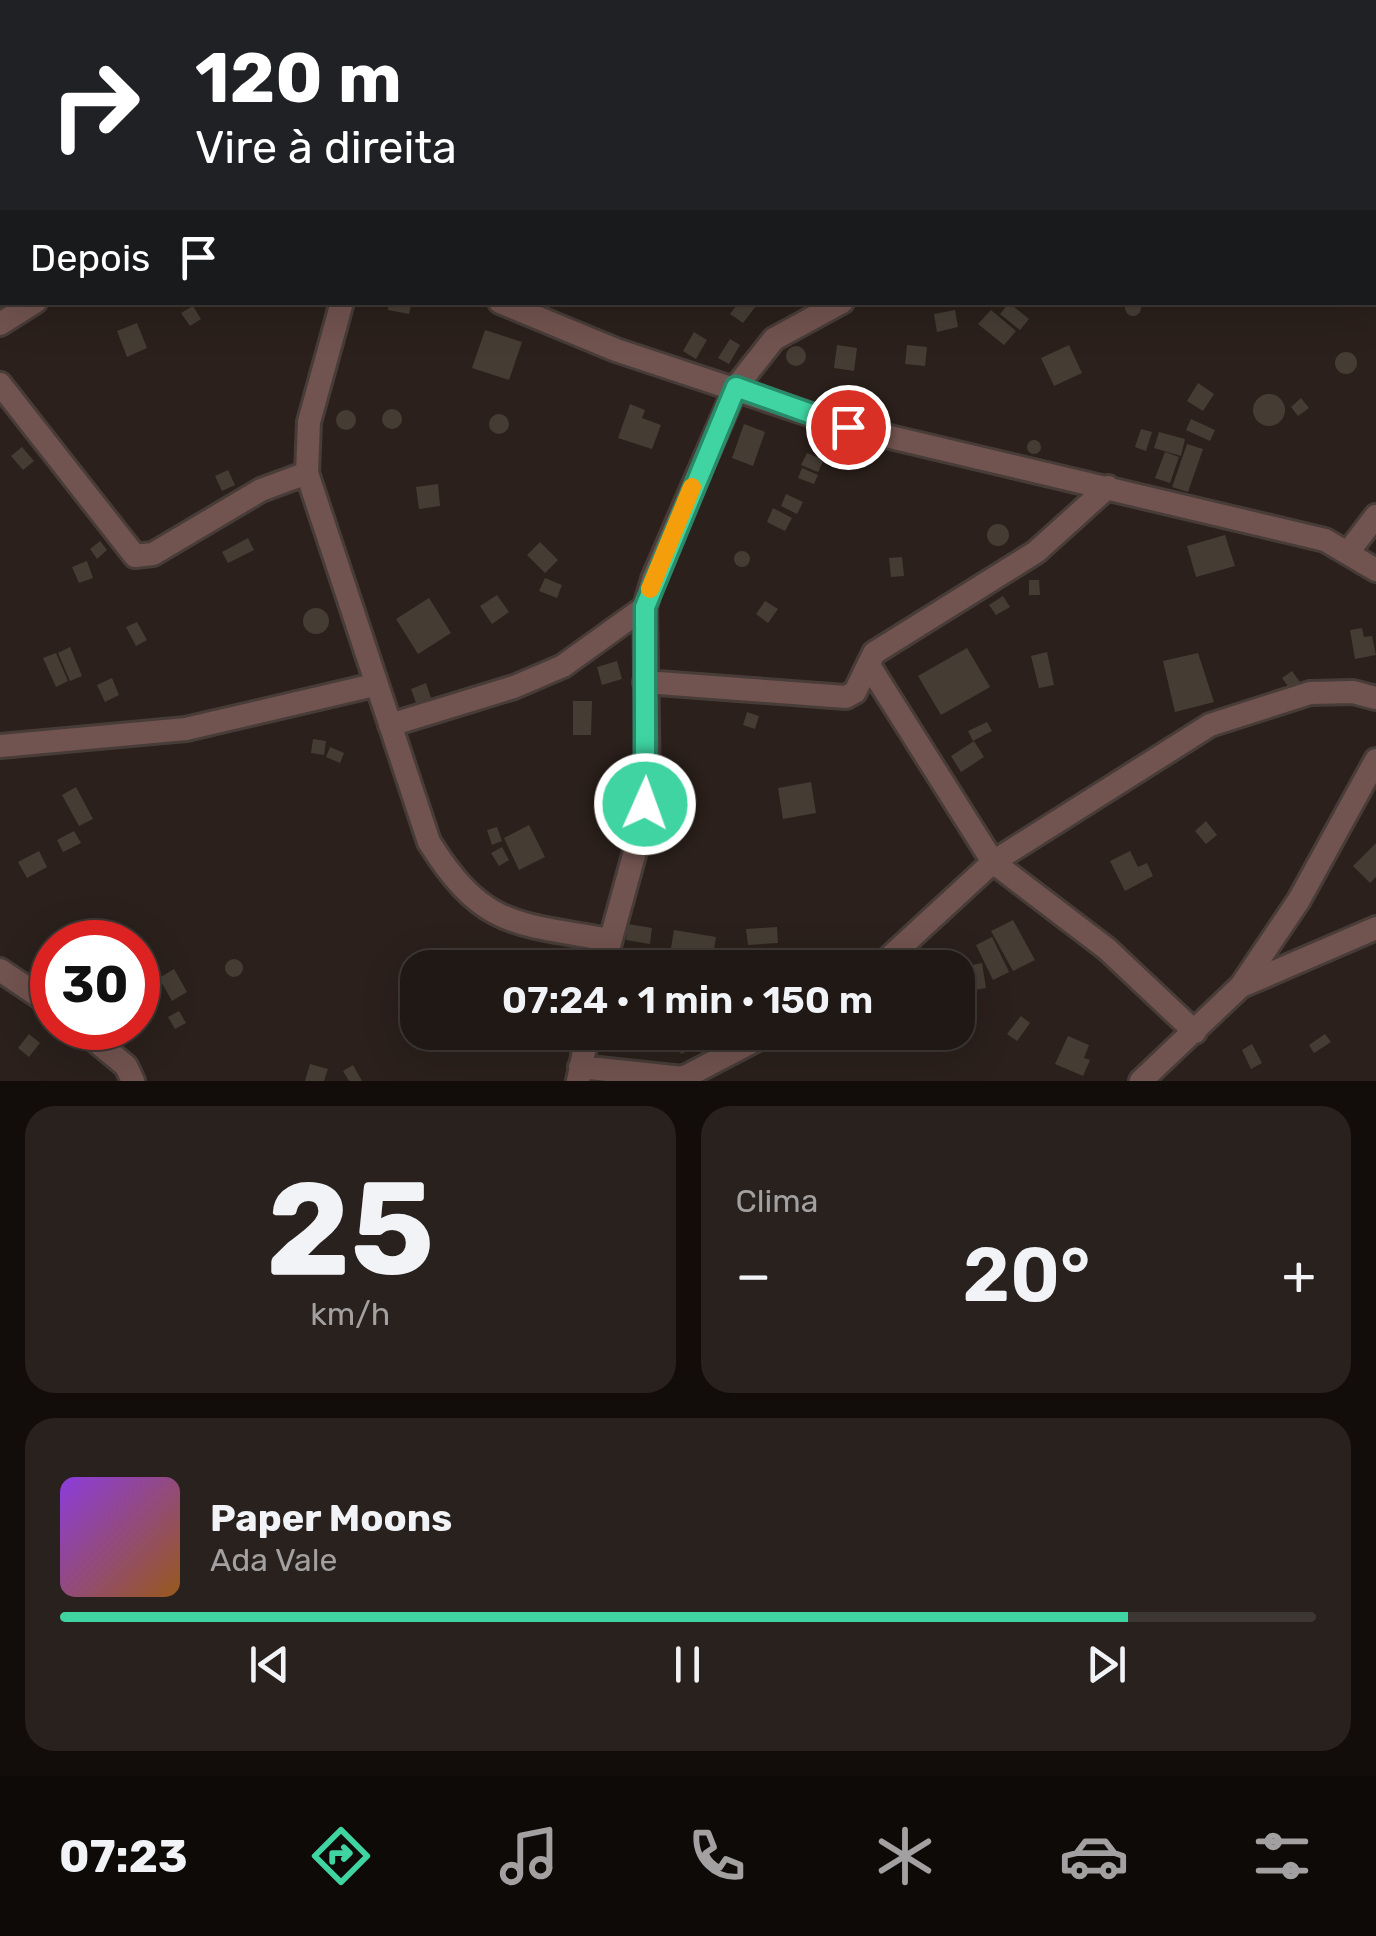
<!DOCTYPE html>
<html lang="pt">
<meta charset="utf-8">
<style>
:root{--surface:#201814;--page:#28211d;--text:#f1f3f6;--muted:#a2a0a0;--line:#3d3734;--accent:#3fd4a2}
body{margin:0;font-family:Rubik,sans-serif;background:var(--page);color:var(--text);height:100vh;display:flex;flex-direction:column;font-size:38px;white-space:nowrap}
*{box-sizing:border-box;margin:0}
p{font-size:32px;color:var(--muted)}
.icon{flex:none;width:55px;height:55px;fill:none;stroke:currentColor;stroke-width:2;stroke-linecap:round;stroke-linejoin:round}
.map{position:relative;height:1081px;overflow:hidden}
.sheet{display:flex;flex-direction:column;gap:25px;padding:25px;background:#120d0b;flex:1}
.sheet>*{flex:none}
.guide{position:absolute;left:0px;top:0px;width:1378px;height:305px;box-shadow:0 10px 40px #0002,0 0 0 2px var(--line);background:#202124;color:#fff;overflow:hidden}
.speed{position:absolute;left:30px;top:920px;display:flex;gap:20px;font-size:50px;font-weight:700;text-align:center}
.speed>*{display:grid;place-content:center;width:130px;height:130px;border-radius:50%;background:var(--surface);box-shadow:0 10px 40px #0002,0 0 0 2px var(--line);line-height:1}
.speed .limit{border:15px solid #d22;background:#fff;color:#111}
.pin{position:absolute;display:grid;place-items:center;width:85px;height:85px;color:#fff;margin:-42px;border:5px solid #fff;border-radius:50%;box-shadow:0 2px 10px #0007}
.me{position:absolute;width:110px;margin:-55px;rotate:2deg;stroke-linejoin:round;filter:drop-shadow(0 0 8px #0008)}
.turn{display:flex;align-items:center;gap:35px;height:210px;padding:0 30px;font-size:45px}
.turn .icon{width:130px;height:130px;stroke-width:2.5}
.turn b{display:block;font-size:70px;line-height:85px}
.then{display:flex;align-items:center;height:95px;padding:0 30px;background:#0003;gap:20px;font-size:38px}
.big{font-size:75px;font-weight:600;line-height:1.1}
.sheet .tile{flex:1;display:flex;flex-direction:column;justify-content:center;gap:15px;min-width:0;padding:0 35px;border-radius:30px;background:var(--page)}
.sheet .dial{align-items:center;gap:0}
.dial b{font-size:130px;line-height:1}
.song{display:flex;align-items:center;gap:30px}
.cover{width:120px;height:120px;border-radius:15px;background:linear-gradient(135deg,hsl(270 70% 55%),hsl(30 70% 35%))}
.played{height:10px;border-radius:5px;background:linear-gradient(90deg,var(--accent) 85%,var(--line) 85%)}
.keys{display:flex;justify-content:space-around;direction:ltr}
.heat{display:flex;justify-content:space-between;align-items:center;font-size:55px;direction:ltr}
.sheet .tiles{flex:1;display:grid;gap:25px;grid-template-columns:1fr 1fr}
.tile:last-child{grid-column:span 2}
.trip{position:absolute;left:400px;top:950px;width:575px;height:100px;border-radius:30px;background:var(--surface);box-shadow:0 10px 40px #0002,0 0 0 2px var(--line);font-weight:600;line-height:100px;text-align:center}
.tabs{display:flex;height:160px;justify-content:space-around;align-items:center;background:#0d0a08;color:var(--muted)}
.tabs .icon{width:70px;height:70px}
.tabs .current{color:var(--accent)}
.tabs b{font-size:45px;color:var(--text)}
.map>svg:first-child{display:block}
.building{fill:#453d34}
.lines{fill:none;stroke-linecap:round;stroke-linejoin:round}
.street-casing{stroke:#473c38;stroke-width:28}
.street{stroke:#71534f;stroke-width:22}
.route-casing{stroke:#298a69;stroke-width:25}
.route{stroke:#3fd4a2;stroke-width:18}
.slow{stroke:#f59e0b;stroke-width:18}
</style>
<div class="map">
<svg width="1376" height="1081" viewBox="0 0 1376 1081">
<rect width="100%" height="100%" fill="#2b201b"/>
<path class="building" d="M1125 308a8 8 0 1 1 16 0a8 8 0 1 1-16 0Z
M389 302H412L409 314 388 310Z
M739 302 756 306 743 323 730 314Z
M1009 303 1029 319 1020 330 1000 314Z
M193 306 201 319 190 326 181 313Z
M955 310 958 327 937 332 934 314Z
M991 310 1016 331 1004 345 978 324Z
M137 323 147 348 127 357 117 331Z
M485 330 522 342 509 380 472 368Z
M694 332 707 340 696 359 683 351Z
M730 339 740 345 729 364 718 358Z
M837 345 857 348 854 371 834 368Z
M907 345 927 347 925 366 905 364Z
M1069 345 1082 373 1054 386 1041 358Z
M786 356a10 10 0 1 1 20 0a10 10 0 1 1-20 0Z
M1335 363a11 11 0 1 1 22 0a11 11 0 1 1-22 0Z
M1198 383 1214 394 1203 411 1187 401Z
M1253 410a16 16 0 1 1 32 0a16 16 0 1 1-32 0Z
M1301 398 1309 408 1298 416 1291 407Z
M630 404 645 410 642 418 661 425 652 449 618 438Z
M382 419a10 10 0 1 1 20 0a10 10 0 1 1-20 0Z
M336 420a10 10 0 1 1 20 0a10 10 0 1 1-20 0Z
M489 424a10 10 0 1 1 20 0a10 10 0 1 1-20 0Z
M1191 419 1215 430 1210 441 1186 430Z
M744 424 765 432 753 466 732 458Z
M1141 429 1152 432 1146 451 1135 447Z
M1159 432 1185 439 1181 456 1154 448Z
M1027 447a7 7 0 1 1 14 0a7 7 0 1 1-14 0Z
M1187 444 1203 449 1188 492 1172 487Z
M22 447 34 461 23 470 11 456Z
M1165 452 1179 457 1170 483 1155 478Z
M807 453 824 460 818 472 801 465Z
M802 468 818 475 814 484 798 478Z
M228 470 235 485 222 491 215 476Z
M438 484 440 506 419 509 416 487Z
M786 494 803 502 797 514 781 506Z
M773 508 792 518 785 531 767 522Z
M987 535a11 11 0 1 1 22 0a11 11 0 1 1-22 0Z
M1225 535 1235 566 1196 577 1187 546Z
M248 538 254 550 228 563 222 552Z
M100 541 107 550 97 559 90 549Z
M540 542 558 560 545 573 527 555Z
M734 559a8 8 0 1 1 16 0a8 8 0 1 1-16 0Z
M902 557 904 576 891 577 889 558Z
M87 561 93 578 79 583 72 567Z
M545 578 562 585 557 598 539 591Z
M1029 580H1039L1040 595H1029Z
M497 595 509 612 492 624 480 606Z
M1003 596 1010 607 996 615 989 605Z
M429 598 451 633 418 654 396 619Z
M765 601 778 609 768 623 756 614Z
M303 621a13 13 0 1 1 26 0a13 13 0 1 1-26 0Z
M137 622 147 640 136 646 126 627Z
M1362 628 1364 637 1372 636 1376 655 1355 659 1350 630Z
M70 647 82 676 70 681 58 653Z
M967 648 990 687 941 715 918 676Z
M1047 652 1054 685 1039 688 1031 656Z
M56 653 68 681 56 687 43 658Z
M1198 653 1214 702 1175 712 1163 661Z
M617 661 622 679 602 685 597 667Z
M1292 671 1300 682 1290 689 1282 678Z
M112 678 119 695 105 702 97 685Z
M426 683 431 698 416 703 411 689Z
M573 701H592L591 735H573Z
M747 712 759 716 755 729 743 725Z
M987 722 992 731 973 741 968 731Z
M313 739 326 741 324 755 311 753Z
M974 741 984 757 961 772 951 756Z
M330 747 344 753 340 763 326 757Z
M811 782 816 813 783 819 778 788Z
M76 787 93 819 79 826 62 795Z
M1206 821 1217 835 1206 844 1195 831Z
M529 825 545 857 519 870 504 838Z
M497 827 502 841 492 845 487 830Z
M74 831 81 843 63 852 57 840Z
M1376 843V877L1370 883 1353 866Z
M502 847 509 860 499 866 491 853Z
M39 851 47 867 27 878 18 862Z
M1130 851 1138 867 1147 863 1153 876 1125 891 1110 861Z
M1013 920 1035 960 1013 971 991 931Z
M628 924 652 928 650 944 626 940Z
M777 927 778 943 748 945 746 929Z
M674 930 716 937 713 955 671 948Z
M93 931 116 942H87Z
M992 937 1009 972 993 980 976 945Z
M668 948 715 958 713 968 664 965Z
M40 956 52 966 49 981 31 968Z
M225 968a9 9 0 1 1 18 0a9 9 0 1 1-18 0Z
M982 963 986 988 958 993V968Z
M174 969 187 992 172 1001 159 978Z
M179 1011 186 1023 175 1029 168 1017Z
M1021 1016 1030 1023 1017 1041 1007 1034Z
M697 1033 702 1045 681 1054 676 1041Z
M29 1034 40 1043 29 1057 18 1048Z
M1325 1034 1331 1042 1314 1053 1309 1045Z
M1068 1036 1089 1045 1084 1058 1090 1060 1083 1076 1055 1064Z
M1252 1044 1262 1063 1251 1069 1242 1050Z
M310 1064 328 1069 324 1081H305Z
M353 1065 362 1081H349L343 1071Z"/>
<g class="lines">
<g class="street-casing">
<path id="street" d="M168 0 169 2
M956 0V2
M454 2 458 0
M712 2V0
M1375 63 1376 62
M0 192 2 193
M342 302 309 422 307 473 429 842C483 928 515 923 609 940
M500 302 616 350 848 427 1325 540 1376 570
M0 324 35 302
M0 384 135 556 153 554 261 490 307 473
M1349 551 1376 516
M870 667 993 862 1107 949 1195 1032
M645 682 846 697 855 692 874 653 1036 552 1108 487
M390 725 514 687 563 666 645 607
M0 746 186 729 374 685
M603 968 642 826 648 783 645 607 653 579 736 387 774 339 842 302
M878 968 993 862 1210 725 1310 693 1353 692 1376 698
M0 970 52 1005
M1244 985 1376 928
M80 1028 126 1066 133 1081
M580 1067 683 1078 771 1032
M578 1081 588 1032
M1141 1081 1241 986 1299 900 1376 760"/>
</g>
<use href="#street" class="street"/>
</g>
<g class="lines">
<g class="route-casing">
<path id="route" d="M645 804V607L736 387 848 427"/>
</g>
<use href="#route" class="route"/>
<path class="slow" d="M650 589 692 487"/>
</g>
</svg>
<div class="speed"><div class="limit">30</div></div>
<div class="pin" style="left:848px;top:427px;background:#d93025"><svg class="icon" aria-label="arrive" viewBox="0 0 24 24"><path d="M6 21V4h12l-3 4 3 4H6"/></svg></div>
<svg class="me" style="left:645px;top:804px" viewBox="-20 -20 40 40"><circle r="17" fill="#3fd4a2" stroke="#fff" stroke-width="3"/><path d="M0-11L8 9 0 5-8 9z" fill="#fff"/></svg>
<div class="trip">07:24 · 1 min · 150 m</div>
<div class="guide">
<div class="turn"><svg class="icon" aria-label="right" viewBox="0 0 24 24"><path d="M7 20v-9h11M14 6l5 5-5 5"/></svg><div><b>120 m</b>Vire à direita</div></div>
<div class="then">Depois<svg class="icon" aria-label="arrive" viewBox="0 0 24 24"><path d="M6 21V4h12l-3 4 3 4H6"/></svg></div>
</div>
</div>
<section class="sheet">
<div class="tiles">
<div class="tile dial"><b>25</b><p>km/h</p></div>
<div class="tile"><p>Clima</p>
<div class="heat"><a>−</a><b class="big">20°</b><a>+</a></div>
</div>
<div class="tile">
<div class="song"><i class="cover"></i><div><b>Paper Moons</b><p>Ada Vale</p></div></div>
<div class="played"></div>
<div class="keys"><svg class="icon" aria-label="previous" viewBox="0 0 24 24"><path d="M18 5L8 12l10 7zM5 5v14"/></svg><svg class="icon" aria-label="pause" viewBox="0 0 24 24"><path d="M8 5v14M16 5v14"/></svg><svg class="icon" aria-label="next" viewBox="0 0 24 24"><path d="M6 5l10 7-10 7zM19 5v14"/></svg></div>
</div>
</div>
</section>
<nav class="tabs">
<b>07:23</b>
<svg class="icon current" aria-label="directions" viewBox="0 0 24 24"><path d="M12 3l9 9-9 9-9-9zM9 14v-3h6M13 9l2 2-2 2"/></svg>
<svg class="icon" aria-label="music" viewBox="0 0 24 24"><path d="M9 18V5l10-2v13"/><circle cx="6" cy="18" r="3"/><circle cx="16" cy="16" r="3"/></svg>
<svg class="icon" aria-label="phone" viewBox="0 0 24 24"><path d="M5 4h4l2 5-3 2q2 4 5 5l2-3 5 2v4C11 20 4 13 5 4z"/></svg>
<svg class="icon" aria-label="climate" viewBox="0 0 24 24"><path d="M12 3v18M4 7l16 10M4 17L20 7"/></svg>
<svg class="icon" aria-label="car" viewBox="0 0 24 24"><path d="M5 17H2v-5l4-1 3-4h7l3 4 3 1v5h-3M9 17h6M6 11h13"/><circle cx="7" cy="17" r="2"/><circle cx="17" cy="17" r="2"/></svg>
<svg class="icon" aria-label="filters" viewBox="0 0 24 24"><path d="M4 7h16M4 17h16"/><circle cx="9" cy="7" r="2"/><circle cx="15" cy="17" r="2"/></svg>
</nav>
